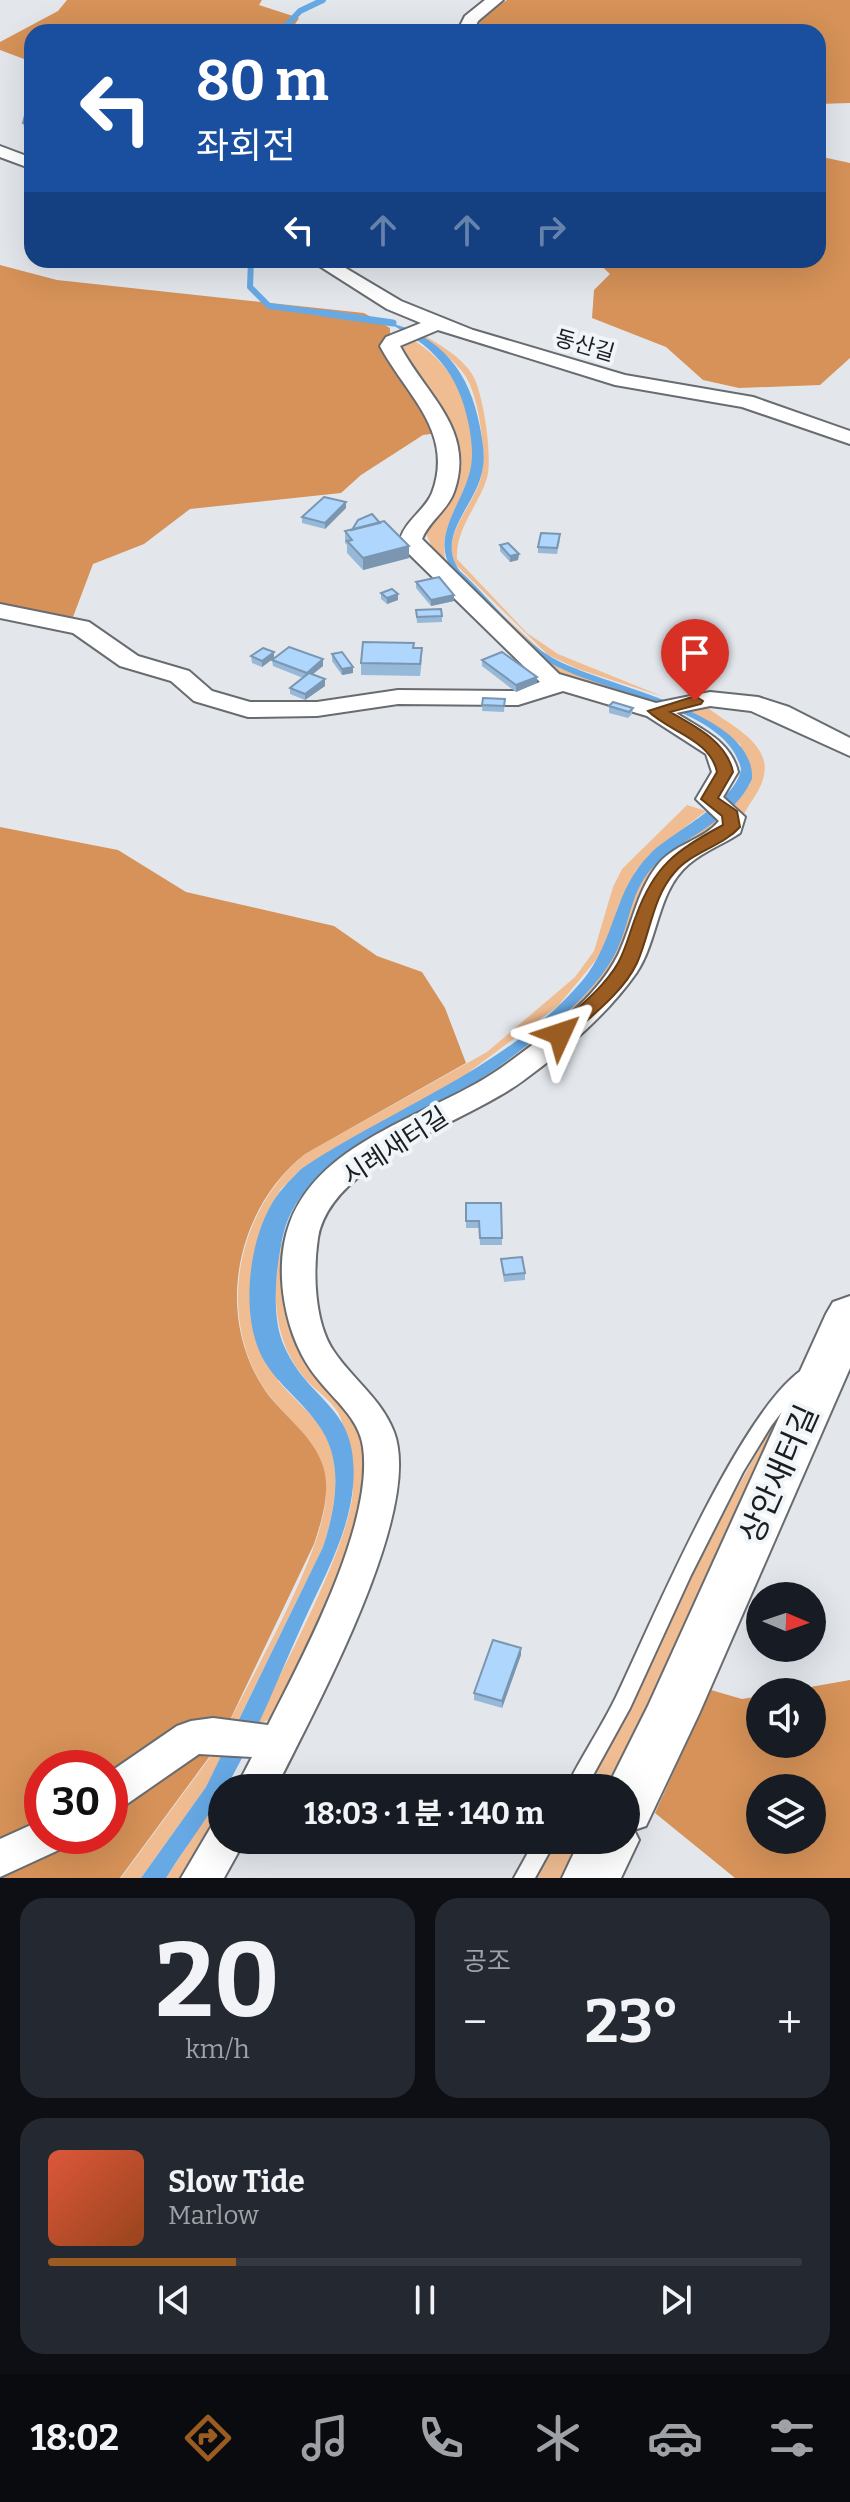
<!DOCTYPE html>
<html lang="ko">
<meta charset="utf-8">
<style>
:root{--surface:#171b24;--page:#242831;--text:#f1f3f6;--muted:#9ea1a6;--line:#363941;--accent:#9a5c21}
body{margin:0;font-family:Bitter,"Noto Sans KR",serif;background:var(--page);color:var(--text);height:100vh;display:flex;flex-direction:column;font-size:30px;white-space:nowrap}
*{box-sizing:border-box;margin:0}
p{font-size:26px;color:var(--muted)}
.icon{flex:none;width:44px;height:44px;fill:none;stroke:currentColor;stroke-width:2;stroke-linecap:round;stroke-linejoin:round}
.map{position:relative;height:1878px;overflow:hidden}
.panel{display:flex;flex-direction:column;gap:20px;padding:20px;background:#0d0f14;flex:1}
.panel>*{flex:none}
.top-card{position:absolute;left:24px;top:24px;width:802px;height:244px;border-radius:24px;box-shadow:0 8px 32px #0002;background:#1a4fa0;color:#fff;overflow:hidden}
.needle{width:52px;rotate:92deg}
.fabs{position:absolute;left:746px;top:1582px;display:grid;gap:16px}
.fabs a{display:grid;place-items:center;width:80px;height:80px;border-radius:50%;background:var(--surface);box-shadow:0 8px 32px #0002;font-size:40px}
.speed{position:absolute;left:24px;top:1750px;display:flex;gap:16px;font-size:40px;font-weight:700;text-align:center}
.speed>*{display:grid;place-content:center;width:104px;height:104px;border-radius:50%;background:var(--surface);box-shadow:0 8px 32px #0002;line-height:1}
.speed .limit{border:12px solid #d22;background:#fff;color:#111}
.pin{position:absolute;display:grid;place-items:center;width:68px;height:68px;color:#fff;margin:-82px -34px;border-radius:50% 50% 50% 0;rotate:-45deg;box-shadow:0 0 8px #0007}
.pin .icon{rotate:45deg}
.me{position:absolute;width:88px;margin:-44px;rotate:48deg;stroke-linejoin:round;filter:drop-shadow(0 0 6px #0008)}
.turn{display:flex;align-items:center;gap:28px;height:168px;padding:0 40px;font-size:36px}
.turn .icon{width:104px;height:104px;stroke-width:2.5}
.turn b{display:block;font-size:56px;line-height:68px}
.lanes{display:flex;align-items:center;height:76px;padding:0 40px;background:#0003;justify-content:center;gap:40px;direction:ltr}
.lanes .off{opacity:.35}
.big{font-size:60px;font-weight:700;line-height:1.1}
.panel .tile{flex:1;display:flex;flex-direction:column;justify-content:center;gap:12px;min-width:0;padding:0 28px;border-radius:24px;background:var(--page)}
.panel .dial{align-items:center;gap:0}
.dial b{font-size:104px;line-height:1}
.song{display:flex;align-items:center;gap:24px}
.cover{width:96px;height:96px;border-radius:12px;background:linear-gradient(135deg,hsl(10 70% 55%),hsl(20 70% 35%))}
.played{height:8px;border-radius:4px;background:linear-gradient(90deg,var(--accent) 25%,var(--line) 25%)}
.keys{display:flex;justify-content:space-around;direction:ltr}
.heat{display:flex;justify-content:space-between;align-items:center;font-size:44px;direction:ltr}
.panel .tiles{flex:1;display:grid;gap:20px;grid-template-columns:1fr 1fr}
.tile:last-child{grid-column:span 2}
.trip{position:absolute;left:208px;top:1774px;width:432px;height:80px;border-radius:40px;background:var(--surface);box-shadow:0 8px 32px #0002;font-weight:700;line-height:80px;text-align:center}
.tabs{display:flex;height:128px;justify-content:space-around;align-items:center;background:#090b0e;color:var(--muted)}
.tabs .icon{width:56px;height:56px}
.tabs .active{color:var(--accent)}
.tabs b{font-size:36px;color:var(--text)}
.map>svg:first-child{display:block}
.green{fill:#f0bd93}
.forest{fill:#d69258;fill-rule:evenodd}
.water{fill:#67a9e5}
.lines{fill:none;stroke-linecap:round;stroke-linejoin:round}
.stream-far1{stroke:#67a9e5;stroke-width:6}
.stream{stroke:#67a9e5;stroke-width:7}
.lane-casing{stroke:#686c70;stroke-width:4}
.street-casing{stroke:#686c70;stroke-width:4}
.secondary-casing{stroke:#686c70;stroke-width:4}
.lane{fill:#fff;fill-rule:evenodd}
.street{fill:#fff;fill-rule:evenodd}
.secondary{fill:#fff;fill-rule:evenodd}
.wall{fill:#96b8d9}
.shaded-wall{fill:#7a96b0}
.building{fill:#afd6fc;stroke:#7a96b0;stroke-width:2}
.route{fill:#9a5c21;stroke:#643c15;stroke-width:2}
.labels{text-anchor:middle;stroke-width:8;stroke-linejoin:round;paint-order:stroke}
.far-street-label{font-size:22px;fill:#1c1d1f;stroke:#f0f5f9}
.street-label{font-size:26px;fill:#1c1d1f;stroke:#f0f5f9}
.near-street-label{font-size:32px;fill:#1c1d1f;stroke:#f0f5f9}
</style>
<div class="map">
<svg width="850" height="1878" viewBox="0 0 850 1878">
<rect width="100%" height="100%" fill="#e3e7ec"/>
<path class="green" d="M423 335C441 345 461 357 472 374 483 390 493 458 487 478 479 505 455 529 457 559L527 633 558 654 664 697 578 669 548 655 452 561C446 531 471 508 480 481 488 457 479 398 466 377 455 360 436 347 419 337Z
M411 339C456 364 484 422 470 473 462 503 437 529 446 562L560 668 650 699 563 678 434 552 425 531 451 479 398 349 400 343Z
M707 707C727 724 771 742 764 775 762 789 750 802 744 814L734 805 750 784 740 744 687 711Z
M687 805 706 811 650 854 636 870 618 907 605 949 558 1006 465 1075 301 1169 281 1189 269 1209 278 1381C290 1395 305 1408 317 1422 345 1457 336 1508 323 1547L238 1721H230C257 1665 326 1549 326 1492 326 1443 286 1422 262 1385 216 1310 239 1208 305 1154L487 1052 575 977 594 951 613 887 622 869Z
M720 817 722 819 634 930 598 989 527 1054 394 1133 293 1242 346 1396 370 1453 360 1524 324 1613 272 1719 256 1724C281 1671 355 1537 353 1484 352 1465 347 1437 341 1419 335 1403 320 1394 309 1383 275 1347 271 1299 280 1253 299 1141 434 1120 512 1058 545 1031 583 1002 607 966 625 940 625 908 641 882 659 853 693 836 720 817Z
M782 1410 785 1411 610 1788H585C653 1663 708 1532 782 1410Z
M219 1745 227 1747 206 1787 141 1878H121Z
M222 1793V1826L187 1878H166Z
M556 1840H583L564 1878H534Z"/>
<path class="forest" d="M67 0H262L259 5 299 18 290 32H32V62L0 50V42L58 11Z
M507 0H850V103L818 104V32H473L484 15Z
M818 156 850 163V358L820 385 739 388 703 380 666 347 592 318 594 290 610 274 595 260H818Z
M0 265 57 280 364 313 390 328V338L438 433 423 435 361 475 341 493 190 509 144 544 93 564 73 617 0 604Z
M0 827 118 850 186 892 334 926 377 956 422 972 445 1008 466 1063 305 1154C238 1207 215 1309 261 1384 278 1413 312 1432 323 1466 331 1491 322 1520 314 1544L218 1745 120 1878H0ZM42 1768H110V1836H42Z
M850 1680V1878H735L655 1813 711 1690 742 1699 760 1696V1744H812V1692H782ZM812 1788V1840H760V1788Z"/>
<path class="water" d="M384 321C441 335 470 372 480 427 483 444 486 460 481 476 473 507 435 539 460 571 490 598 514 633 548 655 594 686 756 708 752 779 734 820 685 836 654 866 631 890 631 919 618 948 598 992 549 1028 512 1057 446 1110 334 1135 292 1211 282 1229 280 1252 277 1272 275 1297 274 1325 285 1348 311 1405 360 1405 353 1486 349 1534 323 1579 303 1623 280 1673 260 1726 233 1775 215 1808 188 1843 166 1878H141L206 1787 323 1547C336 1508 345 1459 317 1423 300 1399 276 1383 262 1357 241 1316 248 1247 270 1207 278 1192 289 1181 301 1169 394 1107 508 1068 582 981 616 941 613 890 650 854 673 831 736 802 741 769 727 703 590 693 543 658 510 634 482 600 454 572 429 540 460 507 469 475 474 458 472 443 469 426 459 373 433 344 384 321Z"/>
<g class="lines">
<path class="stream-far1" d="M280 32 300 11 323 0
M251 260 250 287 269 306 338 315"/>
<path class="stream" d="M323 313 393 323"/>
<g class="lane-casing">
<path id="lane" d="M814 1364 820 1365 822 1370 820 1375 797 1392 771 1426 743 1472 691 1575 630 1708 586 1788H566C581 1757 601 1728 616 1697 648 1631 750 1384 814 1364Z
M535 1840H556L535 1878H514Z"/>
</g>
<g class="street-casing">
<path id="street" d="M485 0H503L478 21 473 32H457L465 16Z
M0 146 32 158V169L0 157Z
M310 260H332L401 301 473 330 625 375 753 397 850 431V444L742 407 615 385 438 330 400 346C426 395 476 430 454 492 447 511 429 521 422 539L559 674 656 703 710 692 758 697 789 707 850 738V756L751 711 710 706 676 713C701 729 731 741 738 772L723 797 745 817 740 833C724 844 704 851 689 864 657 891 659 938 637 972 607 1015 566 1049 524 1080 467 1123 331 1161 318 1238 313 1271 314 1321 333 1350 352 1379 381 1398 394 1432 424 1512 313 1712 276 1788H236L252 1757 199 1754 124 1806 110 1812V1772L177 1726 191 1721 213 1718 268 1725C303 1656 374 1524 363 1447 359 1418 334 1400 317 1378 285 1339 272 1270 290 1222 322 1138 434 1115 501 1068 542 1038 595 1001 618 955 632 926 636 894 656 867 672 844 703 841 719 821L696 799 712 772 706 754 647 716 563 691 518 705 398 704 317 716 248 717 194 701 171 681 120 666 73 633 0 618V604L89 622 138 656 189 671 212 691 250 702H317L398 690 516 691 540 682 408 553 400 539C406 520 425 510 432 493 455 432 406 395 380 346L386 337 421 323 387 309Z
M42 1820V1836H67L61 1849 0 1877V1839Z
M222 1823V1840H245L224 1878H181L211 1827Z"/>
</g>
<g class="secondary-casing">
<path id="secondary" d="M850 1296V1368L699 1714 646 1826 634 1830 639 1840 621 1878H562L580 1840H626V1788H607L648 1706 826 1314 833 1302Z"/>
</g>
<use href="#lane" class="lane"/>
<use href="#street" class="street"/>
<use href="#secondary" class="secondary"/>
</g>
<path class="wall" d="M32 111V128H24L23 123Z
M346 508 325 529 302 523V517Z
M345 531 409 558 363 570 347 553V545L345 543Z
M560 540 557 554 538 553V547Z
M500 545 519 554 518 560 510 562 500 551Z
M416 582 454 601 431 606 416 588Z
M381 593 398 594V600L387 604 381 599Z
M416 610 442 616V622L417 623Z
M414 643V648L422 660 420 676 361 675V663Z
M274 652V658L262 667 252 663 251 656Z
M332 654 353 667V673L342 675 332 661Z
M272 660 323 666 312 674 325 686 305 700 290 694V688L303 678 273 666Z
M482 660 537 683 516 692 482 666Z
M483 698 505 699 504 712 482 711Z
M609 706 633 708 632 714 628 718 609 713Z
M466 1203H501L502 1245H480L479 1228H466Z
M501 1259 525 1273V1280L504 1282Z
M521 1648V1655L502 1708 474 1700V1693Z"/>
<path class="shaded-wall" d="M346 502V508L325 529V523Z
M409 546V558L363 570V558Z
M519 554 518 560 510 562V556Z
M398 594V600L387 604V598Z
M454 595V601L431 606V600Z
M274 652V658L262 667V661Z
M323 659V666L307 679V673Z
M353 667V673L342 675V669Z
M537 677V683L516 692V685Z
M325 679V686L305 700V694Z
M521 1648V1655L502 1708V1701Z"/>
<path class="building" d="M26 111H32V123H23Z
M324 497 346 502 325 523 302 517Z
M372 514 380 523 352 530 358 520Z
M384 521 409 546 363 558 347 541 352 540 345 531Z
M541 533 560 534 557 548 538 547Z
M508 543 519 554 510 556 500 545Z
M439 577 454 595 431 600 416 582Z
M392 589 398 594 387 598 381 593Z
M441 609 442 616 417 617 416 610Z
M363 642 414 643 413 648H422L420 664 361 663Z
M289 647 323 659 307 673 272 660Z
M263 648 274 652 262 661 251 656Z
M342 652 353 667 342 669 332 654Z
M502 652 537 677 516 685 482 660Z
M309 673 325 679 305 694 290 688Z
M483 698 505 699 504 706 482 705Z
M613 702 633 708 629 712 609 706Z
M466 1203H501L502 1238H480L479 1221H466Z
M522 1257 525 1273 504 1275 501 1259Z
M493 1640 521 1648 502 1701 474 1693Z"/>
<path class="route" d="M695 696 703 701 701 704 670 712C695 726 727 742 733 772L718 798 737 811 740 827C723 846 692 852 675 872 653 896 650 934 637 963 623 993 590 1017 566 1039H553V1030C575 1010 603 989 618 963 626 949 630 931 636 916 654 866 676 850 723 825L722 816 701 799 717 772C710 739 669 732 648 711Z"/>
<g class="labels">
<g class="far-street-label">
<text transform="translate(585 345) rotate(16)" y="8">동산길</text>
</g>
<g class="street-label">
<text transform="translate(395 1146) rotate(-33)" y="9">시례새터길</text>
</g>
<g class="near-street-label">
<text transform="translate(779 1474) rotate(-66)" y="11">상안새터길</text>
</g>
</g>
</svg>
<div class="fabs">
<a><svg class="needle" viewBox="-14 -14 28 28"><path d="M0-13l5 13h-10z" fill="#e53935"/><path d="M0 13l5-13h-10z" fill="#9ea1a6"/></svg></a>
<a><svg class="icon" aria-label="sound" viewBox="0 0 24 24"><path d="M4 9h4l5-4v14l-5-4H4zM17 9q2 3 0 6"/></svg></a>
<a><svg class="icon" aria-label="layers" viewBox="0 0 24 24"><path d="M12 4l9 5-9 5-9-5zM3 14l9 5 9-5"/></svg></a>
</div>
<div class="speed"><div class="limit">30</div></div>
<div class="pin" style="left:695px;top:701px;background:#d93025"><svg class="icon" aria-label="arrive" viewBox="0 0 24 24"><path d="M6 21V4h12l-3 4 3 4H6"/></svg></div>
<svg class="me" style="left:560px;top:1034px" viewBox="-20 -20 40 40"><path d="M0-17L14 15 0 8-14 15z" fill="#9a5c21" stroke="#fff" stroke-width="4"/></svg>
<div class="trip">18:03 · 1 분 · 140 m</div>
<div class="top-card">
<div class="turn"><svg class="icon" aria-label="left" viewBox="0 0 24 24"><path d="M17 20v-9H6M10 6l-5 5 5 5"/></svg><div><b>80 m</b>좌회전</div></div>
<div class="lanes"><svg class="icon" aria-label="left" viewBox="0 0 24 24"><path d="M17 20v-9H6M10 6l-5 5 5 5"/></svg><svg class="icon off" aria-label="ahead" viewBox="0 0 24 24"><path d="M12 20V5M6 11l6-6 6 6"/></svg><svg class="icon off" aria-label="ahead" viewBox="0 0 24 24"><path d="M12 20V5M6 11l6-6 6 6"/></svg><svg class="icon off" aria-label="right" viewBox="0 0 24 24"><path d="M7 20v-9h11M14 6l5 5-5 5"/></svg></div>
</div>
</div>
<section class="panel">
<div class="tiles">
<div class="tile dial"><b>20</b><p>km/h</p></div>
<div class="tile"><p>공조</p>
<div class="heat"><a>−</a><b class="big">23°</b><a>+</a></div>
</div>
<div class="tile">
<div class="song"><i class="cover"></i><div><b>Slow Tide</b><p>Marlow</p></div></div>
<div class="played"></div>
<div class="keys"><svg class="icon" aria-label="previous" viewBox="0 0 24 24"><path d="M18 5L8 12l10 7zM5 5v14"/></svg><svg class="icon" aria-label="pause" viewBox="0 0 24 24"><path d="M8 5v14M16 5v14"/></svg><svg class="icon" aria-label="next" viewBox="0 0 24 24"><path d="M6 5l10 7-10 7zM19 5v14"/></svg></div>
</div>
</div>
</section>
<nav class="tabs">
<b>18:02</b>
<svg class="icon active" aria-label="directions" viewBox="0 0 24 24"><path d="M12 3l9 9-9 9-9-9zM9 14v-3h6M13 9l2 2-2 2"/></svg>
<svg class="icon" aria-label="music" viewBox="0 0 24 24"><path d="M9 18V5l10-2v13"/><circle cx="6" cy="18" r="3"/><circle cx="16" cy="16" r="3"/></svg>
<svg class="icon" aria-label="phone" viewBox="0 0 24 24"><path d="M5 4h4l2 5-3 2q2 4 5 5l2-3 5 2v4C11 20 4 13 5 4z"/></svg>
<svg class="icon" aria-label="climate" viewBox="0 0 24 24"><path d="M12 3v18M4 7l16 10M4 17L20 7"/></svg>
<svg class="icon" aria-label="car" viewBox="0 0 24 24"><path d="M5 17H2v-5l4-1 3-4h7l3 4 3 1v5h-3M9 17h6M6 11h13"/><circle cx="7" cy="17" r="2"/><circle cx="17" cy="17" r="2"/></svg>
<svg class="icon" aria-label="filters" viewBox="0 0 24 24"><path d="M4 7h16M4 17h16"/><circle cx="9" cy="7" r="2"/><circle cx="15" cy="17" r="2"/></svg>
</nav>
